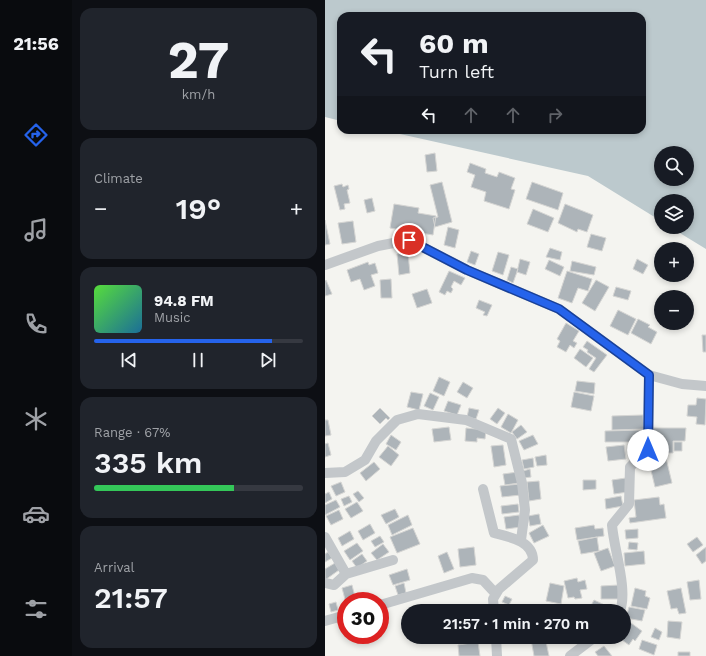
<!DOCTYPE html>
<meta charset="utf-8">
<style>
:root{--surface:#171b24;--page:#20242c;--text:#f1f3f6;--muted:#9ea1a6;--line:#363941;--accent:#2563eb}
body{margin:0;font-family:"Work Sans",sans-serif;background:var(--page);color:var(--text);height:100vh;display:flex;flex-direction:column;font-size:15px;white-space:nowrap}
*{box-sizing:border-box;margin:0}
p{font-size:13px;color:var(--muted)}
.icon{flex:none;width:22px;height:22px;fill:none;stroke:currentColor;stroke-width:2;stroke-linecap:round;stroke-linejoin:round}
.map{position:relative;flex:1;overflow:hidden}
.sheet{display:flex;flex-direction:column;gap:8px;padding:8px;background:#0d0f14;width:253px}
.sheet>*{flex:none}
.guide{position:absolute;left:12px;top:12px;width:309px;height:122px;border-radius:12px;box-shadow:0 2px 6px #0003;background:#171b24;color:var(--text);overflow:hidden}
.controls{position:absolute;left:329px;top:146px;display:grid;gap:8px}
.controls a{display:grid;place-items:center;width:40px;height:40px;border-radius:50%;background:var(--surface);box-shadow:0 2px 6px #0003;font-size:20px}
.speed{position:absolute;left:12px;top:592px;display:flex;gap:8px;font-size:20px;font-weight:700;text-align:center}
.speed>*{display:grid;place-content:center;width:52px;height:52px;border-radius:50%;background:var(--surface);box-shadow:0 2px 6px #0003;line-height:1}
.speed .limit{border:6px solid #d22;background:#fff;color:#111}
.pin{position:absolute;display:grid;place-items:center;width:34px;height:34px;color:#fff;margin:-17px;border:2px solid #fff;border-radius:50%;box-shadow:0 1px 4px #0007}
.me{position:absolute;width:44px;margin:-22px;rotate:0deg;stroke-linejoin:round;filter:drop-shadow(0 0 3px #0008)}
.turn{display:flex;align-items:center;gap:14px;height:84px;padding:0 16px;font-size:18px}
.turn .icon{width:52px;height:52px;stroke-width:2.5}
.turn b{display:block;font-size:28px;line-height:34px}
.lanes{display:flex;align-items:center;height:38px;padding:0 16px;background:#0003;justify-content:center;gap:20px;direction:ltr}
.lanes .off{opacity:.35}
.big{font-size:30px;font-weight:600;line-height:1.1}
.sheet .widget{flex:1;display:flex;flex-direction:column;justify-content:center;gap:6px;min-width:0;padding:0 14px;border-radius:12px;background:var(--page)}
.sheet .dial{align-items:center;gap:0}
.dial b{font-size:52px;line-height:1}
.song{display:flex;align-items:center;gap:12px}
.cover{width:48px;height:48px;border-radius:6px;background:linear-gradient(135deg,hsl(110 70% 55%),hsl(200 70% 35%))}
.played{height:4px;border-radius:2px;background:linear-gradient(90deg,var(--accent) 85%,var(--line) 85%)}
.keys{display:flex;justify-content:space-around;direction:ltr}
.heat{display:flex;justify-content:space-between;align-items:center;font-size:22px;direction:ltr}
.charge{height:6px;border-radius:3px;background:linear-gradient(90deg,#34c759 67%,var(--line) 0)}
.trip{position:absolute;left:76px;top:604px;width:230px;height:40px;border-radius:20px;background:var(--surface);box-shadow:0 2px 6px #0003;font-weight:600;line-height:40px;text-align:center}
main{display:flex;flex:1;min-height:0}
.menu{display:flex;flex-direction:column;width:72px;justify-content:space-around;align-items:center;background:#090b0e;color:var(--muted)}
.menu .icon{width:28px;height:28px}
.menu .on{color:var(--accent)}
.menu b{font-size:18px;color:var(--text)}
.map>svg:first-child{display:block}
.water{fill:#bcc9cd;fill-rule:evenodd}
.building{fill:#adb4b9;stroke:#d5d5d3}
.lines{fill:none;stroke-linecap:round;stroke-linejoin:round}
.street{stroke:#c3c7ca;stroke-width:10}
.route-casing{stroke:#184099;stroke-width:10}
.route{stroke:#2563eb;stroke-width:7}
</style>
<main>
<nav class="menu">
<b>21:56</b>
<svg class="icon on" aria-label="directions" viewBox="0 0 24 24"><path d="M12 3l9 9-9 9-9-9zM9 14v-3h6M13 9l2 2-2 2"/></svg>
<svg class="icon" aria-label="music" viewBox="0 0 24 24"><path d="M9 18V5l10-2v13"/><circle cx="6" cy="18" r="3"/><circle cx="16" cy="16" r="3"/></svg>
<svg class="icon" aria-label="phone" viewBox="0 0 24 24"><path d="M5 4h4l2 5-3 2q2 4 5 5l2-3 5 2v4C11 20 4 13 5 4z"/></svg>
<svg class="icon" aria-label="climate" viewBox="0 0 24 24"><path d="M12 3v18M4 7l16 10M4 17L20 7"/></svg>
<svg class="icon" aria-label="car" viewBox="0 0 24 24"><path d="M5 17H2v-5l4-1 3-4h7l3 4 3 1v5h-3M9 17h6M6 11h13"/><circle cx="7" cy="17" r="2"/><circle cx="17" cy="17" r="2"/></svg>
<svg class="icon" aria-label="filters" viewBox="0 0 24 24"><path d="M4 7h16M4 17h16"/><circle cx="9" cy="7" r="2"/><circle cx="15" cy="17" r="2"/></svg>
</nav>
<section class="sheet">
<div class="widget dial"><b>27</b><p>km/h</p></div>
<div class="widget"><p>Climate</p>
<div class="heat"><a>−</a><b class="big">19°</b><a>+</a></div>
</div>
<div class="widget">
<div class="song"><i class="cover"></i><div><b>94.8 FM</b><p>Music</p></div></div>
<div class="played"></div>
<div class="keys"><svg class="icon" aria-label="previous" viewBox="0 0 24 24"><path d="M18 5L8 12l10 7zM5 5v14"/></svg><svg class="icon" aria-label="pause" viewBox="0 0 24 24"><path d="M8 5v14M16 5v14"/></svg><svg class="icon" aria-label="next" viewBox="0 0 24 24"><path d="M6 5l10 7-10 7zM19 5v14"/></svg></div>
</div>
<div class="widget"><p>Range · 67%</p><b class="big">335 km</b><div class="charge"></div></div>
<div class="widget"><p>Arrival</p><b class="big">21:57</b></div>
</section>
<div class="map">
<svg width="381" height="656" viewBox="0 0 381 656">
<rect width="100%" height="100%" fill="#f4f4f0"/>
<path class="water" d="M0 0H381V249L345 227H362V201H336V221L263 176 57 130H317V16H16V121L0 117ZM336 153H362V179H336Z"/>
<path class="building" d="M110 153 112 171 102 172 100 155Z
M145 163 161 169 160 173 172 177 174 172 190 178 186 189 190 190 184 209 159 201 161 192 146 187 150 175 142 172Z
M117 182 127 222 110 227 108 218 113 217 105 185Z
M207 182 238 193 233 210 201 199Z
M17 184 18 187 23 185 24 189 22 190 25 203 19 204 20 209 15 210 9 186Z
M47 198 50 211 42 213 39 200Z
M69 204 94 208 93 213 111 216 108 235 65 228Z
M240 204 268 215 262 232 253 229 252 232 233 223Z
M208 209 229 218 223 232 202 224Z
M0 220 5 244 0 245Z
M28 221 31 242 17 244 13 223Z
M123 227 134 230 130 248 119 245Z
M266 234 281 238 277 251 262 247Z
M225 248 237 252 235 260 221 257Z
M146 251 154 254 150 265 142 262Z
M173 252 184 255 178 275 167 271Z
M83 253 85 273 74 275 72 254Z
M195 259 205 262 201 275 192 272Z
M312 259 323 265 318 274 308 269Z
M224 260 239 267 235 276 220 269Z
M247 261 271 267 269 275 245 271Z
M43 262 44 265 50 263 53 273 46 275 50 286 39 290 35 279 26 282 22 270Z
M186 267 193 269 188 283 182 280Z
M124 271 140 278 136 285 129 281 126 287 128 289 126 293 122 291 120 295 114 292Z
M242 271 267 279 263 291 253 288 247 303 233 298Z
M66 279 67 298H56L55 280Z
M1 280 7 294 0 296V281Z
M271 280 284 287 270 311 257 303Z
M291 287 306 291 303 300 288 296Z
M102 289 107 303 92 308 87 294Z
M154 300 167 305 162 316 158 315 160 312 151 308Z
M293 310 311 319 303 335 285 326Z
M313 319 325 325 323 327 332 332 326 344 306 333Z
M241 323 254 331 248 341 252 343 249 348 245 345 241 352 232 347 235 341 232 339Z
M377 335H381V352H378Z
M262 341 282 355 269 372 264 369 271 358 262 352 263 350 258 347Z
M255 349 268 358 261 367 249 358Z
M114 377 125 382 119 396 108 391Z
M252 381 270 383 269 394 250 391Z
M138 382 148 388 142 398 132 392Z
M86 392 98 394 94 410 82 407Z
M249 392 269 396 266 411 246 407Z
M105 393 114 397 108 410 99 406Z
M372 398 381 399 380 425 371 424 372 417 362 416 363 405H371Z
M123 401 136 405 132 415 119 411Z
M55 408 65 418 63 420 61 418 55 424 47 416Z
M144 408 154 410 151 419 142 417Z
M173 408 180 413 172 424 165 419Z
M183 414 193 420 186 433 176 427Z
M318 415 319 429 287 430V416Z
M0 420H3L6 435 0 436Z
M196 425 202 432 192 439 187 432Z
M124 427 126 440 109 442 107 429Z
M141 428 161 430 160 439 152 438V442L140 441Z
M328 428H361L360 441H348V453H327Z
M319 430V449H307V442H280V431Z
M66 435 76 442 71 450 61 444Z
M208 435 213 444 199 450 194 441Z
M349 442H357V451H349Z
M3 443 6 455 0 457V444Z
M178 445 181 465 169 467 166 446Z
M299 445 301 459 283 461 281 447Z
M63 446 74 455 66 466 54 457Z
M221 455 222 465 212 466 210 457Z
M208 458 209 467 199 469 197 460Z
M341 458 347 483 330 487 324 462Z
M49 462 55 469 41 481 35 473Z
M205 469 206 477 199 478 198 471Z
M193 472 194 483 180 485 178 474Z
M301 478 303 492 289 494 287 480Z
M258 480H271V489L258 490Z
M214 481 216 499 204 501 202 482Z
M16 482 20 492 11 496 6 486Z
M195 484 196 495 177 497 175 486Z
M33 491 39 498 34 502 28 494Z
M4 492 7 499 0 503V494Z
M24 496 27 502 19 506 16 499Z
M296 496 298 506 281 509 280 499Z
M334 497 335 505 339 504 341 518 305 523 304 518 311 517 309 500Z
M11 500 15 507 0 515V505Z
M32 502 38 511 26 518 20 509Z
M193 504 194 512 177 514 176 506Z
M70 509 74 517 61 524 56 515Z
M14 510 18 519 6 525 1 516Z
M214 514 216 524 205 526 203 516Z
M83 515 87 525 67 535 63 525Z
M194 515 196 527 181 529 179 517Z
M45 524 50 533 38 540 33 531Z
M218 525 224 536 209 543 204 533Z
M269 525 270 529 278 528 279 536 252 540 250 528Z
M88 528 95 544 72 553 65 537Z
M313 529V538L301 539 300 530Z
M25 531 29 539 17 546 13 538Z
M55 536 59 542 50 547 46 541Z
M272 537 274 551 256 554 253 541Z
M372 537 378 545 368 552 362 544Z
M304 542 313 543 312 550 303 549Z
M32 543 38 551 25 560 19 551Z
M58 544 64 552 52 560 46 553Z
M149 547 151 565 135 567 133 549Z
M381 547V561L377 564 371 555Z
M283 548 290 566 276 571 269 553Z
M319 551 320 564 300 566 299 553Z
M3 552 7 558 0 562V554Z
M122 552 129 569 119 573 113 556Z
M37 554 42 561 32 568 27 561Z
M10 563 14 570 0 580V569Z
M82 569 85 580 68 585 64 575Z
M252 578 253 582 260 580 262 589 255 590 257 598 250 599 249 597 243 598 239 581Z
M374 580 376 599 365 600 362 582Z
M79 583 81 593 73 595 70 586Z
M225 583 239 586 236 604 221 601Z
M27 585 31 601H21V603L17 588Z
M294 585V599H276V586Z
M310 588 321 591 320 596 325 598 322 609 306 606Z
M356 588 361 613 354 614 352 608 346 609 342 591Z
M180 596 187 599 184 605 177 602Z
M269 600 286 608 285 611H263Z
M11 602 13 610 6 612 4 604Z
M304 607 320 610 317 621 301 618Z
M299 618 317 631 310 641 308 639 304 645 297 640 301 636 299 634Z
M343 621 357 622 355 639 342 637Z
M330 628 337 632 334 640 326 637Z
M220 637 224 656H209L206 639Z
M317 640 332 645 329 655 314 649Z
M153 642 155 656H134L133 645Z
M279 646 287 656H273L270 652Z
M353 652H365V656H353Z"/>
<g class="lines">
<path class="street" d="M0 265 53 246 84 240 142 270 234 309 324 375 357 384 381 386
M0 473 20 472 40 460 51 441 72 420 93 414 141 420 186 439 197 483 200 510 196 540
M158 489 169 533C185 537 208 541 208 560L174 589 168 599 169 611
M0 537 21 574
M0 583 9 585 21 574 68 560
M55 605 147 578 158 580 171 594
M295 611C303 589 289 550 287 525L304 504 305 467 323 449 324 375
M0 621 21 615
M171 637 172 656
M245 656 270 637"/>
</g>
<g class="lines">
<g class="route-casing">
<path id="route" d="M84 240 142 270 234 309 324 375 323 450"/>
</g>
<use href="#route" class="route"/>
</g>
</svg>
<div class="controls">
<a><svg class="icon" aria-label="search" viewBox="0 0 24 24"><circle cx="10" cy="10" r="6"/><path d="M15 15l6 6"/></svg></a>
<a><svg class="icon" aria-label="layers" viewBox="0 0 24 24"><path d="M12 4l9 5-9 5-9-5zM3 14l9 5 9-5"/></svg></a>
<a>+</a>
<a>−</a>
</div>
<div class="speed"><div class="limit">30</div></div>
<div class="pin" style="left:84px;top:240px;background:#d93025"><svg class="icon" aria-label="arrive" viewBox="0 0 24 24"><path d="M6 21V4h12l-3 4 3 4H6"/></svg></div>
<svg class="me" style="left:323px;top:450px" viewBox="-20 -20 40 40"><circle r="19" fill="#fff"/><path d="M0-13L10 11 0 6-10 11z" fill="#2563eb"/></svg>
<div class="trip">21:57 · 1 min · 270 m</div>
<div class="guide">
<div class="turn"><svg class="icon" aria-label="left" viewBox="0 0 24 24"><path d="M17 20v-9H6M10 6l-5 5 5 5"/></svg><div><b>60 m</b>Turn left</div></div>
<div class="lanes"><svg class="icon" aria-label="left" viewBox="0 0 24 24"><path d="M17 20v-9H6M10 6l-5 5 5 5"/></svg><svg class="icon off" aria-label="ahead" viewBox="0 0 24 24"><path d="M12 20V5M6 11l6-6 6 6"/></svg><svg class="icon off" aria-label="ahead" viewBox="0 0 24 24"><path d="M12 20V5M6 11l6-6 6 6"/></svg><svg class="icon off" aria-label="right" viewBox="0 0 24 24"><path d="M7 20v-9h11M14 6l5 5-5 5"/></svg></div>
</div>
</div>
</main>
